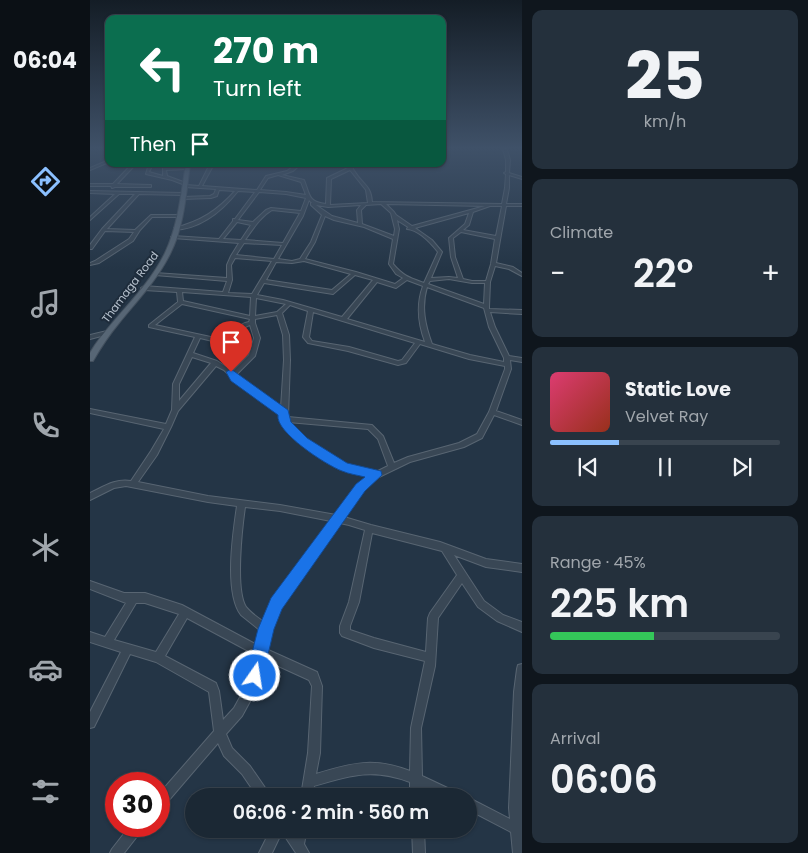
<!DOCTYPE html>
<meta charset="utf-8">
<style>
:root{--surface:#1b2834;--page:#24303c;--text:#f1f3f6;--muted:#a0a6ac;--line:#39444f;--accent:#8bc0ff}
body{margin:0;font-family:Poppins,sans-serif;background:var(--page);color:var(--text);height:100vh;display:flex;flex-direction:column;font-size:19px;white-space:nowrap}
*{box-sizing:border-box;margin:0}
p{font-size:16px;color:var(--muted)}
.icon{flex:none;width:28px;height:28px;fill:none;stroke:currentColor;stroke-width:2;stroke-linecap:round;stroke-linejoin:round}
.map{position:relative;flex:1;overflow:hidden}
.sheet{display:flex;flex-direction:column;gap:10px;padding:10px;background:#0f161d;width:286px}
.sheet>*{flex:none}
.banner{position:absolute;left:15px;top:15px;width:341px;height:152px;border-radius:10px;box-shadow:0 1px 4px #0004,0 0 0 1px var(--line);background:#0b6e4f;color:#fff;overflow:hidden}
.speed{position:absolute;left:15px;top:772px;display:flex;gap:10px;font-size:25px;font-weight:700;text-align:center}
.speed>*{display:grid;place-content:center;width:65px;height:65px;border-radius:50%;background:var(--surface);box-shadow:0 1px 4px #0004,0 0 0 1px var(--line);line-height:1}
.speed .limit{border:8px solid #d22;background:#fff;color:#111}
.pin{position:absolute;display:grid;place-items:center;width:42px;height:42px;color:#fff;margin:-51px -21px;border-radius:50% 50% 50% 0;rotate:-45deg;box-shadow:0 0 5px #0007}
.pin .icon{rotate:45deg}
.me{position:absolute;width:55px;margin:-28px;rotate:13deg;stroke-linejoin:round;filter:drop-shadow(0 0 4px #0008)}
.turn{display:flex;align-items:center;gap:18px;height:105px;padding:0 25px;font-size:22px}
.turn .icon{width:65px;height:65px;stroke-width:2.5}
.turn b{display:block;font-size:35px;line-height:42px}
.then{display:flex;align-items:center;height:48px;padding:0 25px;background:#0003;gap:10px;font-size:19px}
.big{font-size:38px;font-weight:600;line-height:1.1}
.sheet .card{flex:1;display:flex;flex-direction:column;justify-content:center;gap:8px;min-width:0;padding:0 18px;border-radius:10px;background:var(--page)}
.sheet .dial{align-items:center;gap:0}
.dial b{font-size:65px;line-height:1}
.song{display:flex;align-items:center;gap:15px}
.cover{width:60px;height:60px;border-radius:8px;background:linear-gradient(135deg,hsl(340 70% 55%),hsl(10 70% 35%))}
.played{height:5px;border-radius:2px;background:linear-gradient(90deg,var(--accent) 30%,var(--line) 30%)}
.keys{display:flex;justify-content:space-around;direction:ltr}
.heat{display:flex;justify-content:space-between;align-items:center;font-size:28px;direction:ltr}
.charge{height:8px;border-radius:4px;background:linear-gradient(90deg,#34c759 45%,var(--line) 0)}
.trip{position:absolute;left:95px;top:788px;width:292px;height:50px;border-radius:25px;background:var(--surface);box-shadow:0 1px 4px #0004,0 0 0 1px var(--line);font-weight:600;line-height:50px;text-align:center}
main{display:flex;flex:1;min-height:0}
.dock{display:flex;flex-direction:column;width:90px;justify-content:space-around;align-items:center;background:#0b1015;color:var(--muted)}
.dock .icon{width:35px;height:35px}
.dock .on{color:var(--accent)}
.dock b{font-size:22px;color:var(--text)}
.map>svg:first-child{display:block}
.lines{fill:none;stroke-linecap:round;stroke-linejoin:round}
.minor-casing{stroke:#586572;stroke-width:2}
.major-casing{stroke:#43505e;stroke-width:2}
.minor{fill:#394755;fill-rule:evenodd}
.major{fill:#576675;fill-rule:evenodd}
.route{fill:#1a73e8;stroke:#114b97}
.labels{text-anchor:middle;stroke-width:4;stroke-linejoin:round;paint-order:stroke}
.far-street-label{font-size:11px;fill:#b7c2ce;stroke:#1e2c3b}
</style>
<main>
<nav class="dock">
<b>06:04</b>
<svg class="icon on" aria-label="directions" viewBox="0 0 24 24"><path d="M12 3l9 9-9 9-9-9zM9 14v-3h6M13 9l2 2-2 2"/></svg>
<svg class="icon" aria-label="music" viewBox="0 0 24 24"><path d="M9 18V5l10-2v13"/><circle cx="6" cy="18" r="3"/><circle cx="16" cy="16" r="3"/></svg>
<svg class="icon" aria-label="phone" viewBox="0 0 24 24"><path d="M5 4h4l2 5-3 2q2 4 5 5l2-3 5 2v4C11 20 4 13 5 4z"/></svg>
<svg class="icon" aria-label="climate" viewBox="0 0 24 24"><path d="M12 3v18M4 7l16 10M4 17L20 7"/></svg>
<svg class="icon" aria-label="car" viewBox="0 0 24 24"><path d="M5 17H2v-5l4-1 3-4h7l3 4 3 1v5h-3M9 17h6M6 11h13"/><circle cx="7" cy="17" r="2"/><circle cx="17" cy="17" r="2"/></svg>
<svg class="icon" aria-label="filters" viewBox="0 0 24 24"><path d="M4 7h16M4 17h16"/><circle cx="9" cy="7" r="2"/><circle cx="15" cy="17" r="2"/></svg>
</nav>
<div class="map">
<svg width="432" height="853" viewBox="0 0 432 853">
<rect width="100%" height="100%" fill="#243546"/>
<g class="lines">
<g class="minor-casing">
<path id="minor" d="M413 149H417L420 160 419 173 432 177V179L419 175V188L416 204H432V206H416L406 263 423 267 432 273V276L419 269 405 266 400 282 399 307V309L432 310V314L400 312 405 327 419 356 432 358V362L420 360 421 369 406 411 432 420V425L404 415 392 438 374 447 320 462 289 477 274 489 254 517 281 525 350 542 396 559 432 564V572L396 567 364 555 394 601 413 615 432 622V632L407 621 388 607 372 583 348 618 345 666 331 728 332 776 366 792 368 796H350L332 787V796H320V782C283 768 261 775 224 786L223 796H211L218 753 222 686 219 680 173 659 164 694 152 716 136 734 142 748 160 766 178 792 180 796H167L152 774 134 756 128 743 73 807 69 809V794L124 731 119 692 66 662 40 654 4 727 0 728V712L31 652 0 642V632L15 637 36 603 0 589V581L34 593H55L92 605 167 645 171 631 151 615C134 593 143 533 147 506L118 502 36 486 24 488 0 500V493C13 487 26 478 41 481L61 451 74 429 0 413V409L76 424 82 410 83 384 105 337 59 327V325L88 302 87 292 54 290 51 288 54 286 133 292 137 281 65 275 63 274 65 273 137 278V265L141 256 149 243 83 238 81 237 83 236 129 239 143 221V219H145L165 192 148 191C133 210 111 229 84 230V228C110 222 128 210 145 191L129 190 127 196 121 198 92 199V197H93L120 196 124 194 126 189 95 187 93 186 95 185 82 180 56 174 59 164H63L59 172 73 176V168L99 167 98 169 76 170 77 176 96 183V185L109 186 120 164H124L112 186 167 190 176 176 197 171 207 164H211L203 171 192 175 214 180C220 195 218 202 236 204L237 178 260 167 259 166 261 165C263 167 263 170 265 172 273 185 281 185 282 202L412 204 415 188 416 174 414 173 416 172V160ZM260 170 276 190 278 203 240 205 241 179ZM188 175 211 182 216 195 196 192 170 190 178 178ZM169 192 196 194 216 198 211 211 181 208 176 210 163 222 148 220ZM219 200 222 203H221V205L232 215 221 242 210 259 202 261 188 259 213 216ZM291 204 301 213 305 229 304 236 272 224 271 210 276 205ZM296 204 395 206 322 226 306 215 304 212ZM226 205 238 207 271 205 267 210 268 223 242 216ZM400 206H412L406 236 373 230 379 225 383 212ZM182 210 210 213 193 243 155 240C163 229 170 217 182 210ZM379 213 375 224 359 238 361 257 368 278 359 277 341 278 352 252 342 240 325 228ZM235 216 244 220 274 227 303 239 299 264 306 274 313 278 305 284 266 272 215 259 225 242ZM307 220 318 227 317 229C329 230 341 243 348 252L334 283C320 278 313 276 303 264L309 229ZM147 222 161 225 151 240 133 239ZM371 232 405 239 401 264 396 281H382L373 279 365 257 363 238ZM154 243 192 245 184 259 146 255ZM145 258 182 261 162 294 138 293 142 280 141 265ZM214 261 261 274 242 290 176 280 186 262 202 263ZM265 275 283 280 252 317 193 300 167 295 174 283 243 294ZM359 279 382 283H395L394 304 338 284 340 281ZM317 280 333 286C326 305 328 323 335 342L257 319 287 282 306 288ZM337 287 394 308 399 327 414 358V362L380 355 342 344C335 325 331 307 337 287ZM92 292 161 297 160 316 93 301ZM166 298 196 304 187 312 165 316ZM92 304 160 319 159 322C147 324 141 334 130 339L65 325ZM200 305 218 311 213 337 218 343 258 351 308 365 316 363 330 344 379 359 415 366V369L399 412 387 434 369 443 318 457 304 463 293 436 282 425 198 417 200 360 199 335 192 313ZM223 312 325 343 312 360 308 361 259 347 222 341 219 337ZM187 315 193 335 194 360 191 408 146 375 165 356 170 338 165 323V319ZM160 325 164 338 159 355 143 371 127 361 103 353 110 338 131 343C142 339 149 328 160 325ZM102 357 121 363 89 401V384ZM126 366 134 370 143 379 191 414 190 419 192 424 211 443 251 469 279 476 268 485 246 515 190 505 118 496 48 482 67 455 81 427 88 411ZM198 422 278 429 288 439 298 466 286 472 256 465 215 439ZM155 507 190 511 241 521 184 600 174 622C168 618 161 613 156 607 145 590 152 528 155 507ZM250 523 259 525 275 530 259 602 250 626V633L252 636 284 648 335 661 321 728 320 771C284 757 262 763 226 774L230 753 232 686 227 672 176 649 181 629 190 606ZM282 533 352 551 367 575 340 613 338 618 336 652 284 638 260 630V626L269 602ZM46 603H55L89 614 66 652 24 640ZM97 618 164 654 155 688 144 708 133 720 129 691 126 683 75 656Z
M19 160V162L0 170V168Z
M42 164H46L27 184 60 185H61V187H25L22 188 21 186H0V184H23Z
M0 191 93 193 95 194 93 195 49 194 17 229 45 230 61 215H90L92 216 90 217H62L50 230 43 241 9 263 0 265V263L5 261 39 239 44 232 15 231 2 249H0V245L12 229 45 194H29L0 220V217L25 194 0 193Z
M17 331 20 333 19 334 0 339V335Z
M432 664V853H423L421 832 379 810V798L420 819 419 808 424 692 427 669 428 665Z
M40 826H54L52 830 34 853H20L22 849Z
M181 829H204L205 830V829H217L214 844 219 853H206L192 832 182 853H169Z
M322 829H334L335 853H323Z"/>
</g>
<g class="major-casing">
<path id="major" d="M96 164H100C96 194 94 227 80 254 67 280 47 301 29 323 19 335 11 347 3 361H0V353L5 345C27 314 58 288 75 253 88 226 91 194 96 164Z"/>
</g>
<use href="#minor" class="minor"/>
<use href="#major" class="major"/>
</g>
<linearGradient id="sky" x2="0" y2="1"><stop stop-color="#141d26"/><stop offset="0.55" stop-color="#3f5168"/><stop offset="1" stop-color="#3f5168" stop-opacity="0"/></linearGradient>
<rect width="432" height="269" fill="url(#sky)"/>
<path class="route" d="M141 369 198 410 201 422 217 438 257 463 291 471 292 475 275 491 192 609 184 629 173 676 171 682 165 684 159 682 156 676 168 629 181 598 266 484 275 477C267 475 259 474 252 471 236 465 185 432 188 415L141 381 136 372Z"/>
<g class="labels">
<g class="far-street-label">
<text transform="translate(40 287) rotate(-53)" y="4">Thamaga Road</text>
</g>
</g>
</svg>
<div class="speed"><div class="limit">30</div></div>
<div class="pin" style="left:141px;top:372px;background:#d93025"><svg class="icon" aria-label="arrive" viewBox="0 0 24 24"><path d="M6 21V4h12l-3 4 3 4H6"/></svg></div>
<svg class="me" style="left:165px;top:676px" viewBox="-20 -20 40 40"><circle r="17" fill="#1a73e8" stroke="#fff" stroke-width="3"/><path d="M0-11L8 9 0 5-8 9z" fill="#fff"/></svg>
<div class="trip">06:06 · 2 min · 560 m</div>
<div class="banner">
<div class="turn"><svg class="icon" aria-label="left" viewBox="0 0 24 24"><path d="M17 20v-9H6M10 6l-5 5 5 5"/></svg><div><b>270 m</b>Turn left</div></div>
<div class="then">Then<svg class="icon" aria-label="arrive" viewBox="0 0 24 24"><path d="M6 21V4h12l-3 4 3 4H6"/></svg></div>
</div>
</div>
<section class="sheet">
<div class="card dial"><b>25</b><p>km/h</p></div>
<div class="card"><p>Climate</p>
<div class="heat"><a>−</a><b class="big">22°</b><a>+</a></div>
</div>
<div class="card">
<div class="song"><i class="cover"></i><div><b>Static Love</b><p>Velvet Ray</p></div></div>
<div class="played"></div>
<div class="keys"><svg class="icon" aria-label="previous" viewBox="0 0 24 24"><path d="M18 5L8 12l10 7zM5 5v14"/></svg><svg class="icon" aria-label="pause" viewBox="0 0 24 24"><path d="M8 5v14M16 5v14"/></svg><svg class="icon" aria-label="next" viewBox="0 0 24 24"><path d="M6 5l10 7-10 7zM19 5v14"/></svg></div>
</div>
<div class="card"><p>Range · 45%</p><b class="big">225 km</b><div class="charge"></div></div>
<div class="card"><p>Arrival</p><b class="big">06:06</b></div>
</section>
</main>
